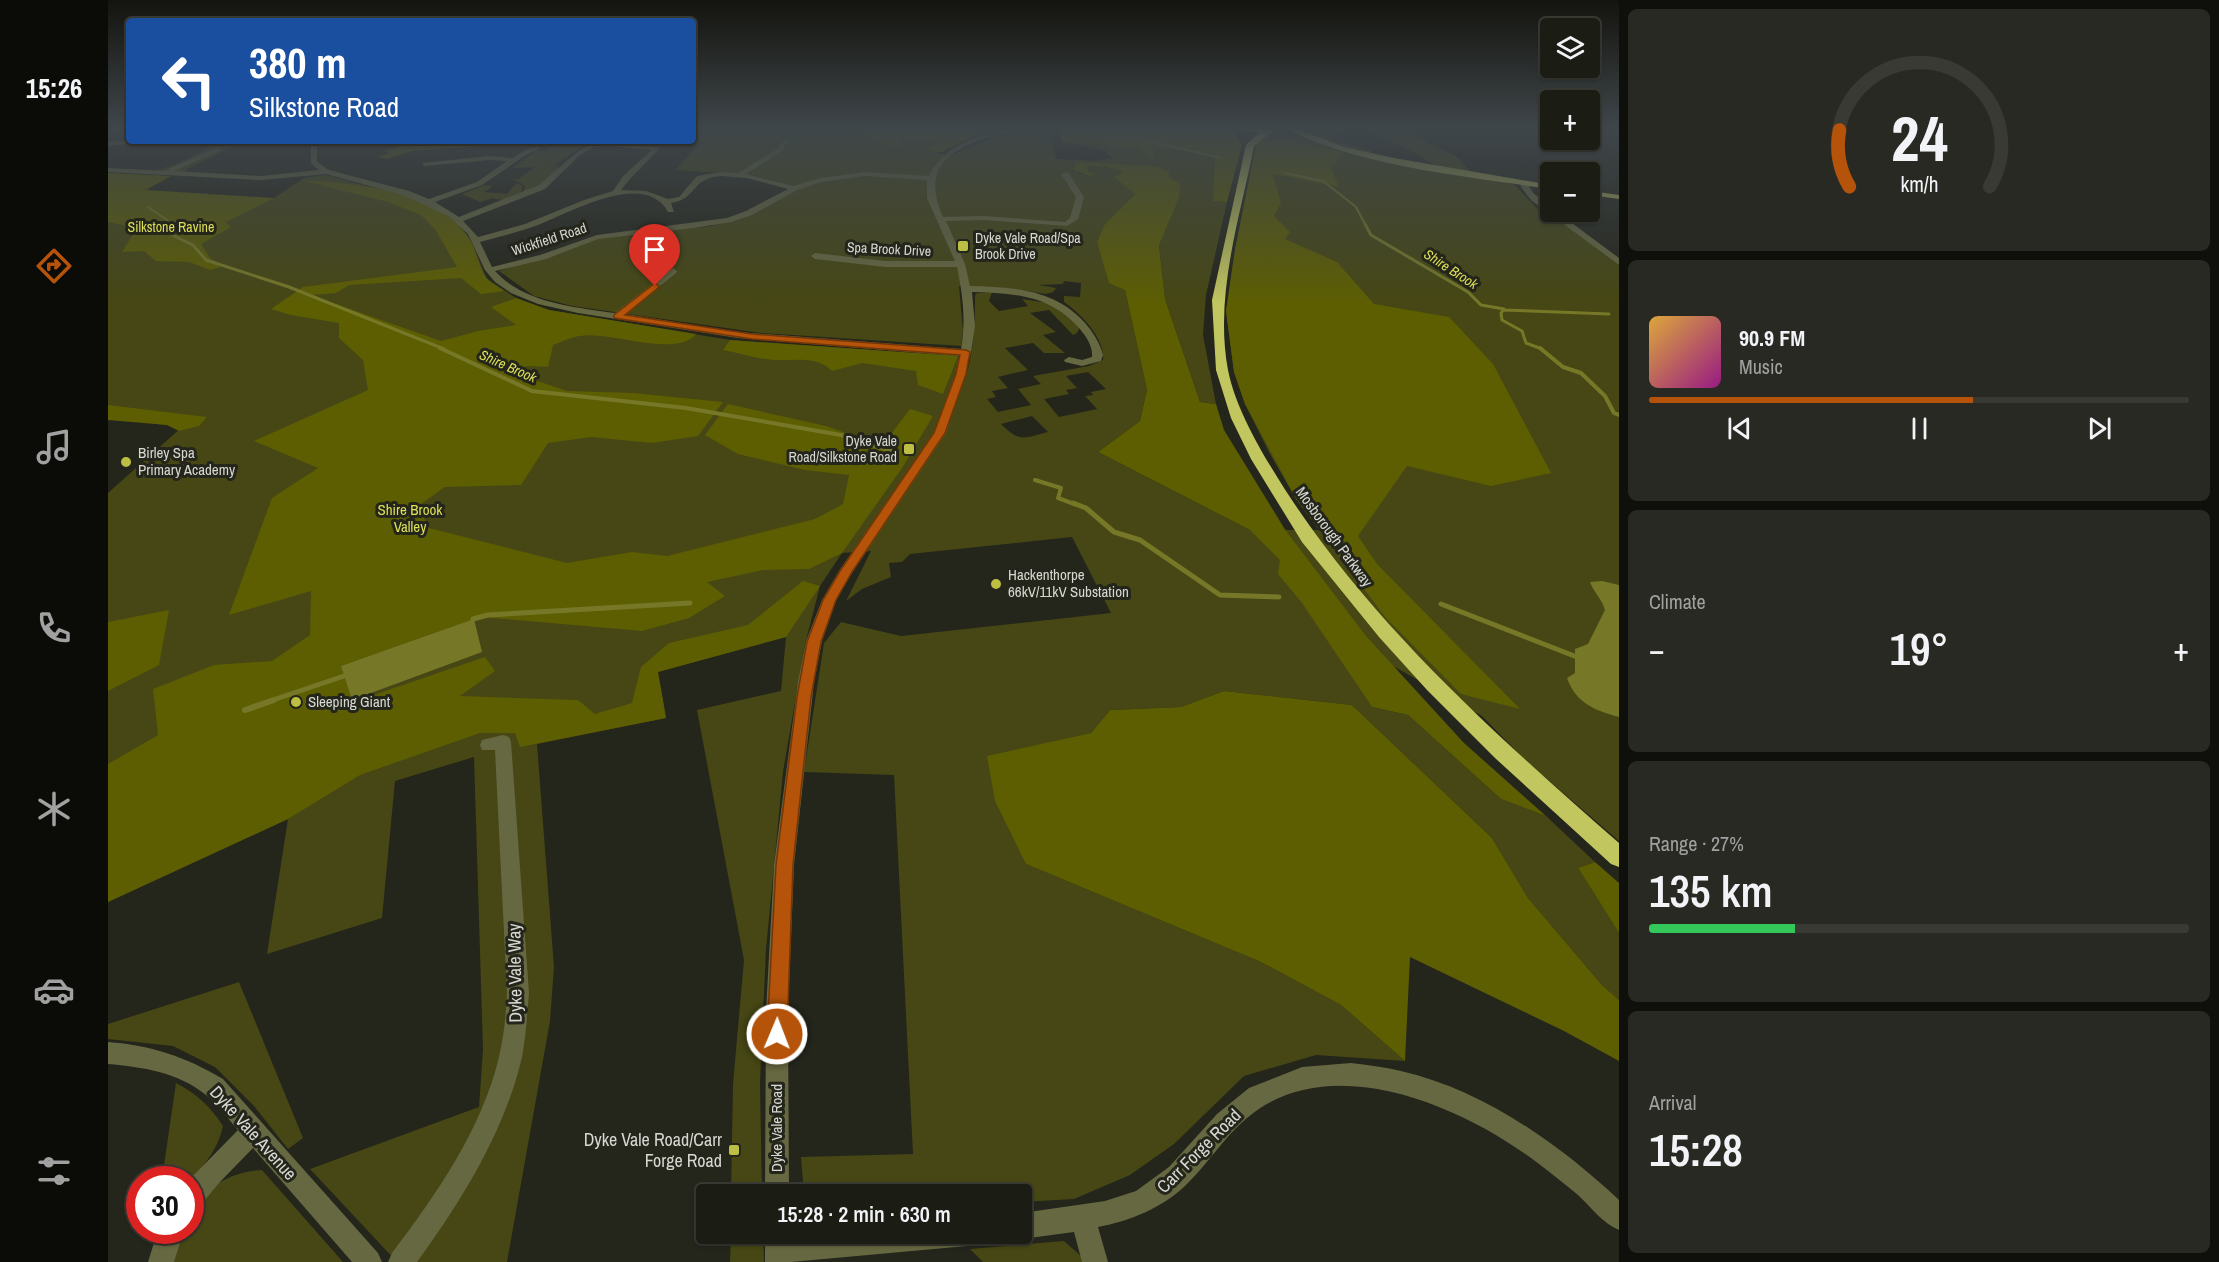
<!DOCTYPE html>
<meta charset="utf-8">
<style>
:root{--surface:#1b1c14;--page:#282922;--text:#f1f3f6;--muted:#a0a1a0;--line:#393a34;--accent:#b45309}
body{margin:0;font-family:"Archivo Narrow",sans-serif;background:var(--page);color:var(--text);height:100vh;display:flex;flex-direction:column;font-size:22px;white-space:nowrap}
*{box-sizing:border-box;margin:0}
p{font-size:20px;color:var(--muted)}
.icon{flex:none;width:33px;height:33px;fill:none;stroke:currentColor;stroke-width:2;stroke-linecap:round;stroke-linejoin:round}
.map{position:relative;flex:1;overflow:hidden}
.sheet{display:flex;flex-direction:column;gap:9px;padding:9px;background:#0f0f0b;width:600px}
.sheet>*{flex:none}
.guide{position:absolute;left:18px;top:18px;width:570px;height:126px;border-radius:6px;box-shadow:0 2px 4px #0004,0 0 0 2px var(--line);background:#1a4fa0;color:#fff;overflow:hidden}
.buttons{position:absolute;left:1432px;top:18px;display:grid;gap:12px}
.buttons a{display:grid;place-items:center;width:60px;height:60px;border-radius:6px;background:var(--surface);box-shadow:0 2px 4px #0004,0 0 0 2px var(--line);font-size:30px}
.speed{position:absolute;left:18px;top:1166px;display:flex;gap:12px;font-size:30px;font-weight:700;text-align:center}
.speed>*{display:grid;place-content:center;width:78px;height:78px;border-radius:50%;background:var(--surface);box-shadow:0 2px 4px #0004,0 0 0 2px var(--line);line-height:1}
.speed .limit{border:9px solid #d22;background:#fff;color:#111}
.pin{position:absolute;display:grid;place-items:center;width:51px;height:51px;color:#fff;margin:-62px -26px;border-radius:50% 50% 50% 0;rotate:-45deg;box-shadow:0 0 6px #0007}
.pin .icon{rotate:45deg}
.me{position:absolute;width:66px;margin:-33px;rotate:1deg;stroke-linejoin:round;filter:drop-shadow(0 0 4px #0008)}
.turn{display:flex;align-items:center;gap:21px;height:126px;padding:0 24px;font-size:27px}
.turn .icon{width:78px;height:78px;stroke-width:2.5}
.turn b{display:block;font-size:42px;line-height:51px}
.big{font-size:45px;font-weight:600;line-height:1.1}
.sheet .tile{flex:1;display:flex;flex-direction:column;justify-content:center;gap:9px;min-width:0;padding:0 21px;border-radius:9px;background:var(--page)}
.sheet .dial{align-items:center;gap:0}
.dial svg{height:156px;overflow:visible;fill:none;stroke:var(--line);stroke-width:7;stroke-linecap:round;text-anchor:middle}
.dial text{fill:var(--text);stroke:none}
.song{display:flex;align-items:center;gap:18px}
.cover{width:72px;height:72px;border-radius:9px;background:linear-gradient(135deg,hsl(40 70% 55%),hsl(310 70% 35%))}
.played{height:6px;border-radius:3px;background:linear-gradient(90deg,var(--accent) 60%,var(--line) 60%)}
.keys{display:flex;justify-content:space-around;direction:ltr}
.heat{display:flex;justify-content:space-between;align-items:center;font-size:33px;direction:ltr}
.charge{height:9px;border-radius:4px;background:linear-gradient(90deg,#34c759 27%,var(--line) 0)}
.trip{position:absolute;left:588px;top:1184px;width:336px;height:60px;border-radius:6px;background:var(--surface);box-shadow:0 2px 4px #0004,0 0 0 2px var(--line);font-weight:600;line-height:60px;text-align:center}
main{display:flex;flex:1;min-height:0}
.menu{display:flex;flex-direction:column;width:108px;justify-content:space-around;align-items:center;background:#0b0b08;color:var(--muted)}
.menu .icon{width:42px;height:42px}
.menu .current{color:var(--accent)}
.menu b{font-size:27px;color:var(--text)}
.map>svg:first-child{display:block}
.green{fill:#464714;fill-rule:evenodd}
.forest{fill:#5d5e02}
.water{fill:#767828}
.lines{fill:none;stroke-linecap:round;stroke-linejoin:round}
.stream-far4{stroke:#767828;stroke-width:2}
.stream-far3{stroke:#767828;stroke-width:3}
.stream-far2{stroke:#767828;stroke-width:4}
.stream-far1{stroke:#767828;stroke-width:5}
.stream{stroke:#767828;stroke-width:6}
.minor{fill:#666841;fill-rule:evenodd}
.major{fill:#a8ab57;fill-rule:evenodd}
.highway{fill:#c2c65f;fill-rule:evenodd}
.route{fill:#b45309;stroke:#753606;stroke-width:1.5}
.poi-dot{fill:#bcbf43;stroke:#24251b;stroke-width:2}
.labels{text-anchor:middle;stroke-width:6;stroke-linejoin:round;paint-order:stroke}
.far-park-label{font-size:14px;fill:#dcdf57;stroke:#24251b}
.far-poi-label{font-size:14px;fill:#d7d8d2;stroke:#24251b;text-anchor:start}
.far-street-label{font-size:14px;fill:#d7d8d2;stroke:#24251b}
.far-water-label{font-size:14px;font-style:italic;fill:#dcdf57;stroke:#24251b}
.poi-label{font-size:15px;fill:#d7d8d2;stroke:#24251b;text-anchor:start}
.park-label{font-size:15px;fill:#dcdf57;stroke:#24251b}
.street-label{font-size:15px;fill:#d7d8d2;stroke:#24251b}
.near-street-label{font-size:18px;fill:#d7d8d2;stroke:#24251b}
.near-poi-label{font-size:18px;fill:#d7d8d2;stroke:#24251b;text-anchor:end}
</style>
<main>
<nav class="menu">
<b>15:26</b>
<svg class="icon current" aria-label="directions" viewBox="0 0 24 24"><path d="M12 3l9 9-9 9-9-9zM9 14v-3h6M13 9l2 2-2 2"/></svg>
<svg class="icon" aria-label="music" viewBox="0 0 24 24"><path d="M9 18V5l10-2v13"/><circle cx="6" cy="18" r="3"/><circle cx="16" cy="16" r="3"/></svg>
<svg class="icon" aria-label="phone" viewBox="0 0 24 24"><path d="M5 4h4l2 5-3 2q2 4 5 5l2-3 5 2v4C11 20 4 13 5 4z"/></svg>
<svg class="icon" aria-label="climate" viewBox="0 0 24 24"><path d="M12 3v18M4 7l16 10M4 17L20 7"/></svg>
<svg class="icon" aria-label="car" viewBox="0 0 24 24"><path d="M5 17H2v-5l4-1 3-4h7l3 4 3 1v5h-3M9 17h6M6 11h13"/><circle cx="7" cy="17" r="2"/><circle cx="17" cy="17" r="2"/></svg>
<svg class="icon" aria-label="filters" viewBox="0 0 24 24"><path d="M4 7h16M4 17h16"/><circle cx="9" cy="7" r="2"/><circle cx="15" cy="17" r="2"/></svg>
</nav>
<div class="map">
<svg width="1511" height="1262" viewBox="0 0 1511 1262">
<rect width="100%" height="100%" fill="#24251b"/>
<path class="green" d="M631 127H684L685 130 737 127 772 144 794 147 792 139H819L828 143 820 151 841 156 895 134 941 127 948 159 988 161 1005 158 996 150 954 142 1030 148 1045 157 1047 148 1108 154 1105 201 1119 202 1098 295 1095 335 1108 404 1092 402 1057 299 1051 244 1070 201 1059 176 1062 173 968 162 970 173 981 176 987 174 977 166H996L1016 173 1007 177 1027 194 997 224 1017 290 1039 390 1032 421 990 452 1142 530H1211L1188 499 1162 454 1137 404 1126 372 1118 311 1127 250 1149 140 1161 133 1184 134 1236 152 1405 183 1433 213 1443 219H1450L1511 265V841L1417 760 1374 716 1210 624 1264 707 1300 715 1393 799 1438 816 1487 862 1470 868 1511 933V1000L1494 985 1420 898 1384 838 1244 705 1116 691 1073 707 1002 710 983 733 880 757 918 864 1153 962 1233 1005 1297 1061 1208 1055 1136 1076 1066 1144 1022 1175 966 1199 914 1202V1194H696L693 1157 805 1154 786 775 696 772 716 643 733 622 793 636 1003 613 964 537 802 554 794 562 781 563 783 577 754 589 738 601 763 551 734 553 712 586 697 644 675 772 658 949 652 1083 654 1194H623L625 1084 636 960 589 710 673 691 678 637 550 672 558 718 429 744 446 967 442 1021 399 1262H289L202 1169 371 1107 375 1050 366 757 287 781 274 918 159 954 180 819 0 902V493L74 427 0 418V212L166 198 196 178 217 175 297 196 358 234 365 244 378 278 408 298 441 310 622 340 850 356 855 384C866 355 867 327 867 296L869 293 884 292 881 301 891 311 920 306 914 299 947 304 972 327 969 333 965 335 941 310 922 313 948 332 935 335 957 353H936L925 343 897 348 920 370 890 377 900 388 884 391 888 397 879 399 890 412 923 405 910 389 933 384 925 376 981 366 995 360C997 338 973 314 956 302V296L972 297 973 283 956 281 955 284 931 285 948 288 945 292 938 294 900 288 851 286 855 331 853 346 653 333 464 306 426 296 391 271 489 238 603 226 630 219 691 187 644 175 567 170 592 143 559 141H585V135L626 133ZM980 372 998 389 983 392 985 395 977 396 989 409 951 417 936 399 961 394 958 390 969 388 958 376ZM924 416 940 432C916 438 912 443 893 424Z
M1179 127H1249L1232 131 1224 137 1227 141 1264 151 1262 153 1231 146Z
M1254 127H1302L1298 128 1303 134 1349 157 1366 175 1330 167 1303 151Z
M113 141 138 143 119 149 79 169 78 172 44 171C70 166 91 153 113 141Z
M446 144H479L446 165 452 167H439L452 168 433 187 415 194 417 186 403 178 410 179 427 167 404 168 428 151H438Z
M408 183 415 186 412 195 359 214 395 200 384 198 372 202 354 194 377 185 385 186 376 192 399 194Z
M131 982 195 1138 180 1149 146 1106 107 1067 65 1046 0 1039V1024Z
M68 1083C89 1094 102 1106 115 1126 110 1149 98 1163 83 1180L54 1179Z
M154 1170 235 1262H64L75 1230H82C83 1193 120 1171 154 1170Z
M623 1233H655L656 1262H622Z
M956 1241 980 1262H875L862 1249Z"/>
<path class="forest" d="M737 127H898L868 135 833 152 819 151 828 143 819 139H793L794 147 772 144Z
M949 127H1118L1125 130 1134 145 1119 202 1105 201 1107 154 1047 148 1045 158 1029 148 954 142Z
M1167 138 1236 152 1227 164 1222 166 1231 187 1165 174 1173 203 1166 216 1182 232 1177 239 1229 262 1266 304 1341 317 1385 364 1443 473 1383 486 1299 466 1250 536 1269 564 1412 709 1353 694 1278 618 1188 499 1137 404 1126 372 1118 311 1127 250 1149 140 1165 143Z
M309 141H442L304 151 279 159 269 157 281 153 277 151Z
M968 162 1049 166 1062 173 1060 176 1073 185 1070 201 1051 245 1057 299 1092 402 1108 404 1116 430 1178 531 1258 636 1356 743 1438 816 1393 799 1300 715 1264 707 1194 603 1170 574 1172 560 1142 530 990 452 1032 421 1039 390 1017 290 1001 283 989 242 997 224 1027 194 1006 177 1015 172 996 166H978L981 171 988 174 981 176 966 170Z
M0 173 63 176 38 190 166 198 118 222 123 227 93 244 102 258 113 267 102 270 81 262 48 261 36 251 14 252 29 228 0 222Z
M192 180C246 184 324 187 359 235 368 248 369 264 378 277 382 283 391 287 396 291L373 294 353 278 241 285 228 293 202 295 333 341 370 331 408 325 383 307 408 298 441 310 588 334C567 359 502 330 472 336 463 337 454 342 445 345L440 367 419 366 406 373 459 391 526 393 615 402 590 436 544 443 483 437 440 443 413 485 337 487 310 506 321 528 459 563 524 552 559 556 707 519 735 504 741 475 697 470 630 454 597 435 620 404 718 426 774 446 802 409 825 416 794 468 734 553 701 569 655 570 599 582 617 596 581 618 534 631 373 617 233 666 245 702 377 657 387 671 352 696 470 700 487 714 524 703 533 667 561 643 640 625 695 581 712 586 678 637 550 672 558 718 412 747 407 733H372L252 775 180 819 0 902V764L50 735 45 689 106 665 164 661 202 635 203 591 121 615 164 498 210 468 146 441 260 390 255 360 231 338V323L183 315 163 309 195 287 349 267 327 229 313 215 280 202Z
M622 340 850 356 835 394 810 385 808 371 754 363 724 371C709 355 686 361 666 360 649 359 631 353 615 350Z
M0 405 99 417 91 426 71 431 59 425 0 420Z
M61 610 51 665 0 691V622Z
M1116 691 1244 705 1384 838 1420 898 1494 985 1511 1000V1061L1456 1031 1302 957 1297 1061 1233 1005 1153 962 918 864 887 801 879 756 983 733 1002 710 1073 707Z
M1487 862 1511 883V933L1470 868Z"/>
<path class="water" d="M1494 581 1511 585V717C1486 710 1468 703 1459 678L1467 673V649L1480 644 1497 610C1494 599 1486 593 1482 582Z
M366 619 374 652 244 700 233 666Z"/>
<g class="lines">
<path class="stream-far4" d="M998 137H1023L1113 158
M1177 173 1215 181 1248 207 1258 226
M40 207 59 220 60 226"/>
<path class="stream-far3" d="M59 224 60 230 66 236 85 245 98 260 181 287 336 349
M1257 224 1263 235 1360 292 1373 305 1396 309 1393 313 1394 320 1414 331 1418 343 1434 349
M1395 310 1501 314"/>
<path class="stream-far2" d="M332 348 424 391 578 408 733 435 786 452
M1432 348 1455 367 1473 373 1497 396 1506 413 1511 415
M927 480 953 488 950 498 969 505"/>
<path class="stream-far1" d="M965 503 978 508 1006 532 1032 540 1112 595 1171 597
M1333 604 1474 659
M365 619 380 615 582 603
M162 701 236 676"/>
<path class="stream" d="M137 710 166 700"/>
<path class="minor" d="M5 127H14L0 134V130Z
M905 127H918C905 133 891 134 877 138 835 153 815 172 835 217L875 216 957 222 962 218 968 197 953 174 960 172 976 197 970 219 959 226 875 220 838 221 857 264 862 286C905 287 947 289 977 323 985 332 992 343 995 355L993 361 974 366 957 362 956 360 961 357 974 360 984 357C985 346 978 336 971 328 942 295 905 293 864 292L867 326 863 353 838 433 744 573 728 600 714 641 706 682 686 865 680 1011 681 1194H657L658 1011 666 865 690 682 698 641 714 600 731 571 826 433 848 374 851 356 630 338 470 313 430 304 403 293 387 282 377 270 360 234 340 216 295 195 218 174 153 180 0 172V168L56 171 111 147 113 150 66 171 153 176 211 170 203 163V141H209V162L221 170 301 191 321 199 369 182 399 161 382 160 316 166 314 163 382 156 404 158 420 149 431 147V149L418 155 374 185 327 202 351 217 431 185 468 153 482 144 501 142 551 147V149L521 180 513 190 538 191 560 199 571 197 589 176 613 172 630 173 669 149 677 139 680 141 674 151 638 174 686 186 712 178 757 172 821 176C837 143 872 136 905 127ZM501 146 544 150 515 176 505 191 476 200 417 224 370 237 355 221 437 189 472 155 486 147ZM613 176 639 178 680 189 638 211 619 218 489 235 432 255 384 267 372 242C391 237 411 232 430 225 461 213 537 169 560 212H566L563 203C590 199 581 179 613 176ZM757 176 819 180V198L847 261H778L707 253 703 256 707 259 778 267H849C855 296 858 320 853 349L630 332 517 314 568 273 569 271 565 268 507 313C466 307 416 303 387 271L438 259 490 239 586 228 623 222 644 215 689 190 713 182Z
M21 141H45L0 146V142Z
M1412 181H1418L1425 193 1443 207V212H1449L1511 258V265L1423 200 1413 187Z
M395 735 401 737 403 742 421 993C419 1015 418 1036 414 1057 397 1131 353 1202 309 1262H280L284 1253C328 1195 374 1129 391 1057 396 1035 398 1015 399 993L387 750H374L372 745 374 740Z
M0 1042C43 1045 78 1057 115 1079L270 1253 274 1262H244L145 1148 111 1183 91 1207 82 1210V1179L130 1130C120 1119 110 1104 98 1095 70 1072 34 1067 0 1064Z
M1243 1063C1259 1065 1276 1067 1293 1071 1375 1090 1450 1143 1511 1200V1230C1494 1223 1483 1207 1470 1195 1457 1184 1444 1174 1431 1164 1357 1107 1222 1047 1139 1118 1116 1137 1100 1164 1078 1185 1054 1208 1022 1221 990 1227L1000 1262H974L966 1232 914 1239 905 1235 904 1233H914V1213L997 1201 1028 1191 1061 1167 1109 1114 1141 1088 1194 1067Z
M50 1230H76L66 1262H40Z
M657 1233H683V1236L717 1233H872L868 1242 859 1246 683 1262H657Z"/>
<path class="major" d="M1175 127H1185L1236 147 1286 158 1443 185V189C1363 177 1246 166 1175 127Z
M1482 191 1511 195V199L1482 195Z"/>
<path class="highway" d="M1123 127 1161 129 1165 131 1146 146C1132 218 1106 295 1120 370 1128 410 1154 453 1176 488 1265 626 1388 735 1511 843V867L1503 864 1387 758 1319 690 1271 637 1194 542 1143 459 1123 418 1108 370 1104 300 1138 145 1151 133Z"/>
</g>
<linearGradient id="sky" x2="0" y2="1"><stop stop-color="#14140f"/><stop offset="0.42" stop-color="#3f464a"/><stop offset="1" stop-color="#3f464a" stop-opacity="0"/></linearGradient>
<rect width="1511" height="304" fill="url(#sky)"/>
<path class="route" d="M547 283 551 286 550 288 517 315 644 334 858 350 862 352 858 374 837 433 744 572 728 600 713 642 703 697 685 865 679 1034 676 1041 669 1044 662 1041 659 1034 668 865 689 697 699 642 715 600 732 571 826 433 848 374 852 355 644 339 506 318V315Z"/>
<g class="poi-dot">
<rect x="849" y="240" width="12" height="12" rx="3"/>
<rect x="795" y="443" width="12" height="12" rx="3"/>
<circle cx="18" cy="462" r="6"/>
<circle cx="888" cy="584" r="6"/>
<circle cx="188" cy="702" r="6"/>
<rect x="620" y="1144" width="12" height="12" rx="3"/>
</g>
<g class="labels">
<g class="far-park-label">
<text x="63" y="232">Silkstone Ravine</text>
</g>
<g class="far-poi-label">
<text x="867" y="243">Dyke Vale Road/Spa<tspan x="867" dy="16">Brook Drive</tspan></text>
<text x="789" y="446" text-anchor="end">Dyke Vale<tspan x="789" dy="16">Road/Silkstone Road</tspan></text>
</g>
<g class="far-street-label">
<text transform="translate(441 239) rotate(-18)" y="5">Wickfield Road</text>
<text transform="translate(781 249) rotate(3)" y="5">Spa Brook Drive</text>
</g>
<g class="far-water-label">
<text transform="translate(1343 269) rotate(33)" y="5">Shire Brook</text>
<text transform="translate(400 366) rotate(24)" y="5">Shire Brook</text>
</g>
<g class="poi-label">
<text x="30" y="458">Birley Spa<tspan x="30" dy="17">Primary Academy</tspan></text>
<text x="900" y="580">Hackenthorpe<tspan x="900" dy="17">66kV/11kV Substation</tspan></text>
<text x="200" y="707">Sleeping Giant</text>
</g>
<g class="park-label">
<text x="302" y="515">Shire Brook<tspan x="302" dy="17">Valley</tspan></text>
</g>
<g class="street-label">
<text transform="translate(1226 537) rotate(54)" y="5">Mosborough Parkway</text>
<text transform="translate(669 1128) rotate(-90)" y="5">Dyke Vale Road</text>
</g>
<g class="near-street-label">
<text transform="translate(407 973) rotate(-91)" y="6">Dyke Vale Way</text>
<text transform="translate(145 1133) rotate(48)" y="6">Dyke Vale Avenue</text>
<text transform="translate(1091 1151) rotate(-45)" y="6">Carr Forge Road</text>
</g>
<g class="near-poi-label">
<text x="614" y="1146">Dyke Vale Road/Carr<tspan x="614" dy="21">Forge Road</tspan></text>
</g>
</g>
</svg>
<div class="buttons">
<a><svg class="icon" aria-label="layers" viewBox="0 0 24 24"><path d="M12 4l9 5-9 5-9-5zM3 14l9 5 9-5"/></svg></a>
<a>+</a>
<a>−</a>
</div>
<div class="speed"><div class="limit">30</div></div>
<div class="pin" style="left:547px;top:286px;background:#d93025"><svg class="icon" aria-label="arrive" viewBox="0 0 24 24"><path d="M6 21V4h12l-3 4 3 4H6"/></svg></div>
<svg class="me" style="left:669px;top:1034px" viewBox="-20 -20 40 40"><circle r="17" fill="#b45309" stroke="#fff" stroke-width="3"/><path d="M0-11L8 9 0 5-8 9z" fill="#fff"/></svg>
<div class="trip">15:28 · 2 min · 630 m</div>
<div class="guide">
<div class="turn"><svg class="icon" aria-label="left" viewBox="0 0 24 24"><path d="M17 20v-9H6M10 6l-5 5 5 5"/></svg><div><b>380 m</b>Silkstone Road</div></div>
</div>
</div>
<section class="sheet">
<div class="tile dial"><svg viewBox="0 0 100 80">
<path d="M14 69A42 42 0 1 1 86 69"/>
<path d="M14 69A42 42 0 0 1 9 40" stroke="#b45309"/>
<text x="50" y="56" font-size="32" font-weight="700">24</text>
<text x="50" y="72" font-size="11">km/h</text>
</svg></div>
<div class="tile">
<div class="song"><i class="cover"></i><div><b>90.9 FM</b><p>Music</p></div></div>
<div class="played"></div>
<div class="keys"><svg class="icon" aria-label="previous" viewBox="0 0 24 24"><path d="M18 5L8 12l10 7zM5 5v14"/></svg><svg class="icon" aria-label="pause" viewBox="0 0 24 24"><path d="M8 5v14M16 5v14"/></svg><svg class="icon" aria-label="next" viewBox="0 0 24 24"><path d="M6 5l10 7-10 7zM19 5v14"/></svg></div>
</div>
<div class="tile"><p>Climate</p>
<div class="heat"><a>−</a><b class="big">19°</b><a>+</a></div>
</div>
<div class="tile"><p>Range · 27%</p><b class="big">135 km</b><div class="charge"></div></div>
<div class="tile"><p>Arrival</p><b class="big">15:28</b></div>
</section>
</main>
